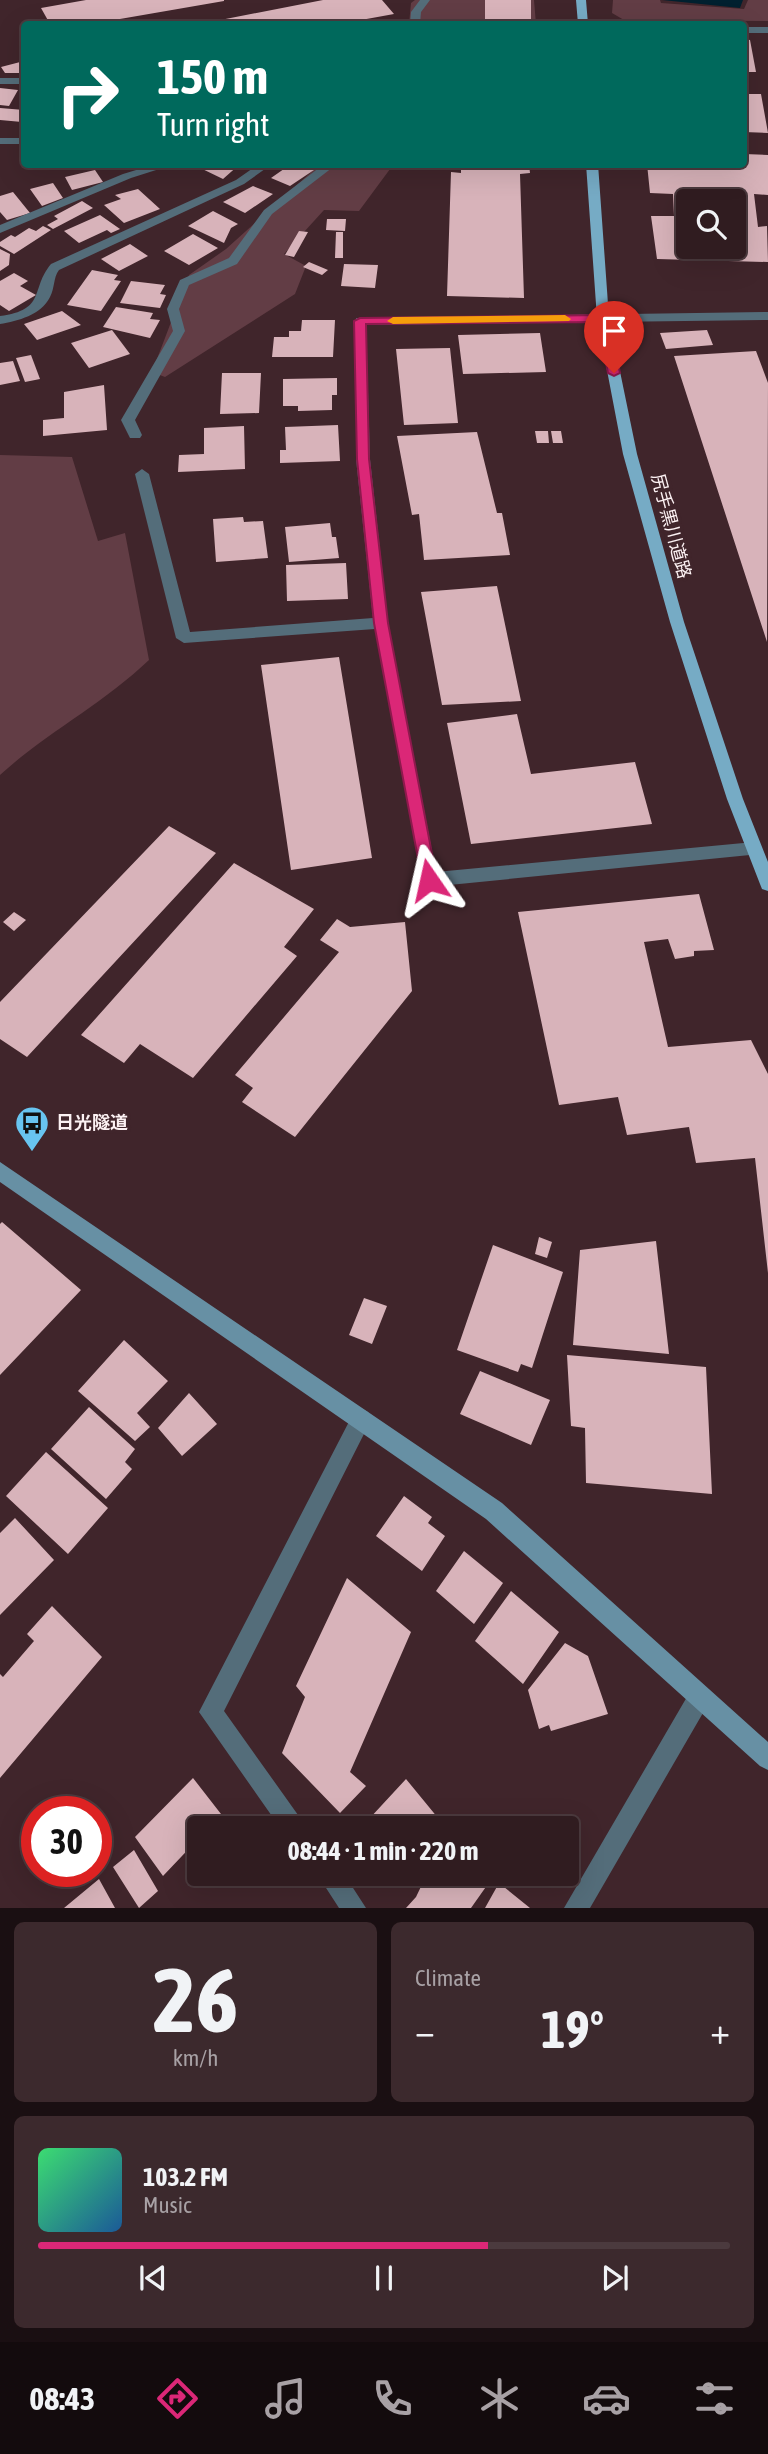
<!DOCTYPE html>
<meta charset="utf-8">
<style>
:root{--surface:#301c20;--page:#3c292d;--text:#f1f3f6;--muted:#a8a1a5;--line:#4b3a3e;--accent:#db2777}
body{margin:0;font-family:"Asap Condensed","Noto Sans JP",sans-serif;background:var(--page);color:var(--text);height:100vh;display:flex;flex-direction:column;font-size:26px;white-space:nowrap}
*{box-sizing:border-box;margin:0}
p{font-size:23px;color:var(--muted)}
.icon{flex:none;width:38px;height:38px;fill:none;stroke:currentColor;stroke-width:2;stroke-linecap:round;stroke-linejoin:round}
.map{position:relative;height:1908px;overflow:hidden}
.panel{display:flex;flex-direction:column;gap:14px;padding:14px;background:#1a0f12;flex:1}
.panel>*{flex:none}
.banner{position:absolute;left:21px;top:21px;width:726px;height:147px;border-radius:7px;box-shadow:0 7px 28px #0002,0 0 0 2px var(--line);background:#00695c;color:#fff;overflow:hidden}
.tools{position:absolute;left:676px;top:189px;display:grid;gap:14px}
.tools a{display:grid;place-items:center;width:70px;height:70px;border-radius:7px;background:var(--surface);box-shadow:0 7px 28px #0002,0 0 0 2px var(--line);font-size:35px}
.speed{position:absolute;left:21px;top:1796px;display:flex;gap:14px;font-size:35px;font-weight:700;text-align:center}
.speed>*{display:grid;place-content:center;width:91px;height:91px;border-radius:50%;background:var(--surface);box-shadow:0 7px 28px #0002,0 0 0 2px var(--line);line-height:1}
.speed .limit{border:10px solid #d22;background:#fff;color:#111}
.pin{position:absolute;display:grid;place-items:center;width:60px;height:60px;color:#fff;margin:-72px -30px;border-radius:50% 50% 50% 0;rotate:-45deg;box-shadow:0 0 7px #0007}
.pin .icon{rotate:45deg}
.me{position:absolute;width:77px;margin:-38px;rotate:349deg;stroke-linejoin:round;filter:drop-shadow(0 0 5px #0008)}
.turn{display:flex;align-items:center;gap:24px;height:147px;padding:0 21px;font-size:32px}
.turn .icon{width:91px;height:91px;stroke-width:2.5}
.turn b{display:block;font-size:49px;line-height:60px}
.big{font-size:52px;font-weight:700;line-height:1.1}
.panel .tile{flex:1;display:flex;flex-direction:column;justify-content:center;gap:10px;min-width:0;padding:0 24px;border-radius:10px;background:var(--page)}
.panel .dial{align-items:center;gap:0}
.dial b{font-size:91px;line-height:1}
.song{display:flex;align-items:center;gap:21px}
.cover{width:84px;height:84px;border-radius:10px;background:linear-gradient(135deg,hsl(140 70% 55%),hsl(210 70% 35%))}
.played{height:7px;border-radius:4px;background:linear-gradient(90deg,var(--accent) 65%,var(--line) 65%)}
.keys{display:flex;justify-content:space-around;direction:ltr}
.heat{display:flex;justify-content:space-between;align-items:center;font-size:38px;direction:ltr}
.panel .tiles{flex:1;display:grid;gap:14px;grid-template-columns:1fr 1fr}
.tile:last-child{grid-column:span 2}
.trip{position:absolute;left:187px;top:1816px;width:392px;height:70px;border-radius:7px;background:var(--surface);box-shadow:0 7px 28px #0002,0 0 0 2px var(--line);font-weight:700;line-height:70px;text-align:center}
.dock{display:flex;height:112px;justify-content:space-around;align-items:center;background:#130b0d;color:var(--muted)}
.dock .icon{width:49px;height:49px}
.dock .on{color:var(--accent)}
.dock b{font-size:32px;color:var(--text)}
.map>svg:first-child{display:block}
.green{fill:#623d45}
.water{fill:#00202f}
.building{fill:#d8b3ba;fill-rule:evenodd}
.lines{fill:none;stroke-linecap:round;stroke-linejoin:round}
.lane{fill:#546d7a;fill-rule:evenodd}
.street{fill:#546d7a;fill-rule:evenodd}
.secondary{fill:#6790a4;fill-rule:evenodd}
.primary{fill:#76abc5;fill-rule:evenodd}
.route{fill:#db2777;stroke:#8e194d;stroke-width:2}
.slow{fill:#f59e0b}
.labels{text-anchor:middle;stroke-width:7;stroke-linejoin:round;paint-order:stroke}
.street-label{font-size:18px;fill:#fcf1f3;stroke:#40252b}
.poi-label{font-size:18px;font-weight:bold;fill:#fcf1f3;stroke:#40252b;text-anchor:start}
</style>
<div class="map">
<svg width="768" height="1908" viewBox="0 0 768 1908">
<rect width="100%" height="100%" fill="#40252b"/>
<path class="green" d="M415 0H534L536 24H409L411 3Z
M613 0H660L661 3 744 9 748 0H768V21L624 20 612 13Z
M319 165H393L359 211 324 210 284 254 306 266 295 294 165 377 152 372 189 275 226 249Z
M0 455 72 457 98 541 125 533 149 660C103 704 46 733 0 775Z"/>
<path class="water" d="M662 0H743L740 8Z"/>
<path class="building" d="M86 0H224V1L91 24H50L41 8Z
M323 0H382L394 14 339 24H200Z
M485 0H531V24H485Z
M744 39 750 40 756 72H744Z
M24 61V73H5L1 67Z
M0 88 18 90 9 106 0 105Z
M744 94H761L768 133 744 132Z
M0 108 24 110V117L22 122 0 120Z
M744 154 768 155V195L754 194 758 227 767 226 768 262 657 259 651 216H674L673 194 650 193 647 164H744ZM688 201H733V247H688Z
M192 164H240L223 179Z
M291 164 314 170 290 186 271 178Z
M461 164H529L530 173 520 174 524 298 447 296 451 172 461 173Z
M95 170 103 182 72 190 65 177Z
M53 183 63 198 42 206 30 189Z
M253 186 273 194 245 213 223 202Z
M138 189 160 209 124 223 104 205 121 199 115 195Z
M13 192 30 213 7 220 0 212V196Z
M82 201 93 208 53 229 47 225 58 219 54 216Z
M213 211 238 224 231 228 224 243 188 226Z
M100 215 120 229 111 233 107 230 79 243 64 231Z
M327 219H346L345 231 326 230Z
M43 226 51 230 14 254 0 246V242L11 235 15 237 29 228 36 231Z
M299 231 308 232 294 257 285 255Z
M336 232H343V258H335Z
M193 234 218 248 189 265 164 251Z
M130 244 148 256 119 271 101 259Z
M0 249 10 254 9 265 0 271Z
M309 262 328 270 322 275 303 267Z
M344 264 378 265 375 288 341 286Z
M92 270 118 275 114 280 121 281 101 311 67 305Z
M14 273 28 281 20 286 36 295 9 311 0 305V281Z
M131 281 165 285 160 294 166 295 160 308 120 303Z
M116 307 153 313 150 319 160 320 150 338 103 327Z
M62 311 81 325 37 340 24 324Z
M302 320H335L333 357H272L274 337H289V331H301Z
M112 330 130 354 89 368 71 343Z
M707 330 713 345 666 349 660 333Z
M540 333 546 372 463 374 458 335Z
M450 348 458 423 404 425 396 349Z
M756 351 768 383 767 642 674 356Z
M31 355 40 379 25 382 16 358Z
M13 361 20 381 0 385V363Z
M222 373H261L259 413 220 414Z
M337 378V395H332V410L298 411V406H283V379Z
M104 385 107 430 43 436V420L64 418V392Z
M338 425 340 461 280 463V450H286L285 427Z
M244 426 245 469 178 472 179 455 204 454V428Z
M535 431H548L549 443H537Z
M551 431H561L563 443H553Z
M477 432 497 513H502L510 555 424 560 419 514 412 515 397 436Z
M243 517 244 522 263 521 268 558 216 562 213 519Z
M330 523 332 537H336L339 558 289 562 285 527Z
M346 563 348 599 287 601 286 565Z
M497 586 521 701 442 705 421 592Z
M339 657 372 858 291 870 261 665Z
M517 714 531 774 635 762 652 824 471 844 447 723Z
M169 826 216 853 27 1057 0 1039V1002Z
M234 863 314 909 284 947 297 956 193 1078 140 1044 124 1063 81 1035Z
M699 894 714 950 694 951V956L675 959 668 939 644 942 668 1047 751 1040 768 1074V1273L755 1158 696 1163 689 1127 627 1135 618 1097 559 1105 518 912Z
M14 912 26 920 14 931 3 922Z
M337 919 350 927 405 922 412 991 295 1137 242 1102 253 1088 235 1075 339 952 320 940Z
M2 1222 81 1290 0 1375V1224Z
M539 1237 552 1242 547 1258 535 1254Z
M656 1241 669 1354 573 1345 580 1250Z
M493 1245 563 1272 532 1368 521 1364 518 1372 457 1350Z
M364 1298 387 1306 372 1344 349 1335Z
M124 1340 168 1381 137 1413 150 1427 135 1441 78 1391Z
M567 1355 706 1367 712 1494 586 1483 585 1428 571 1426Z
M480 1371 550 1400 531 1445 460 1414Z
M189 1393 217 1424 182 1456 158 1428Z
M89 1407 135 1449 125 1462 132 1469 106 1499 51 1449Z
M46 1452 108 1508 68 1554 6 1496Z
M404 1496 432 1517 428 1523 445 1536 422 1571 376 1536Z
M15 1518 54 1560 0 1615V1533Z
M464 1551 503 1583 474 1624 436 1591Z
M347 1578 411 1632 350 1772 366 1786 340 1813 282 1753 305 1697 296 1686Z
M511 1591 559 1632 523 1684 475 1641Z
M52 1606 102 1657 0 1778V1674L3 1677 34 1641 27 1634Z
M565 1643 588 1656 608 1714 551 1731 549 1725 539 1729 528 1690Z
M193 1778 221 1814 208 1829H200V1837L163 1876 135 1837Z
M406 1779 438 1818 429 1829H377L369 1819Z
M134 1850 158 1891 139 1908 113 1867Z
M427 1874H495L471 1908H406L416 1897Z
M99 1879 115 1908H64Z
M499 1883 530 1908H485Z"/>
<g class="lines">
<path class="lane" d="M0 138H24V144H0Z
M156 164H175L131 178 0 233V225L123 174Z
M259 164H272L244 184 59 270C53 278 55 288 50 297 41 315 18 321 0 324V316C47 310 30 289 51 264L236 180Z
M324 164H337L272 214 237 264 189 285 179 309 185 331 135 420 142 435 140 438H130L121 420 173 331 167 309 180 280 229 258 264 210Z"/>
<path class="street" d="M420 0H430L421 12 420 24H410L411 12Z
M744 27H768V33H744Z
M0 78H24V84H0Z
M768 312V320L366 325 370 459 388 623 436 872 754 842 760 844 762 849 760 854 429 887 423 885 375 629 184 643 176 638 135 474 142 469 149 474 190 632 373 618 356 459V318Z
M361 1408 368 1412 372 1419 368 1426 224 1711 308 1829H281L199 1712 354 1412Z
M699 1686 707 1690 711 1698 707 1706 590 1908H564L691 1690Z
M317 1874H344L366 1908H339Z"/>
<path class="secondary" d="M0 1162 502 1503 768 1742V1770L760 1766 486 1519 0 1182Z"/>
<path class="primary" d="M576 0H586L588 24H578Z
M586 164H598L609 318 637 454 684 622 743 799 768 862V891L762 889 760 884 727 799 670 622 623 454 597 318Z"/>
</g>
<path class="route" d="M603 315 609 318 620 373 614 376 608 373 598 322 366 324 369 459 388 623 437 880 429 886 422 880 374 623 357 459 354 321 360 318Z"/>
<path class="slow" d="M565 315 571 319 569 321 393 324 387 321 393 317Z"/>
<defs>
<g id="bus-pin" transform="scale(1.75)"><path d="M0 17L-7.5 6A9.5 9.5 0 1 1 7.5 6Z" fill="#68c4f0" stroke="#40252b"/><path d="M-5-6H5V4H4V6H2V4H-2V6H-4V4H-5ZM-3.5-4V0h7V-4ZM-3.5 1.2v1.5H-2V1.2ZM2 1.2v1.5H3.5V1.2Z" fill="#111"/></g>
</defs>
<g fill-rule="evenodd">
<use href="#bus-pin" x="32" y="1123"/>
</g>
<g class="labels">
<g class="street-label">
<text transform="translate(671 526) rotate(75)" y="6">尻手黒川道路</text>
</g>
<g class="poi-label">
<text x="56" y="1129">日光隧道</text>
</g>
</g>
</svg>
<div class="tools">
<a><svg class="icon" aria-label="search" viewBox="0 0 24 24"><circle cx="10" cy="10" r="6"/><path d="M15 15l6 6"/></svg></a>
</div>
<div class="speed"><div class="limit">30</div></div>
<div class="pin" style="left:614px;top:373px;background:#d93025"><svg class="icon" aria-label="arrive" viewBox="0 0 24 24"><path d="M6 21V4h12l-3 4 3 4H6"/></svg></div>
<svg class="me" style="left:429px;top:880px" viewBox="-20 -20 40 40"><path d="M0-17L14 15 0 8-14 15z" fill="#db2777" stroke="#fff" stroke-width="4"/></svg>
<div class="trip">08:44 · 1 min · 220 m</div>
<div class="banner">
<div class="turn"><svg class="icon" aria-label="right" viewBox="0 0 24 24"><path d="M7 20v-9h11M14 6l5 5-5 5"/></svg><div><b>150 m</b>Turn right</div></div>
</div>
</div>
<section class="panel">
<div class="tiles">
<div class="tile dial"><b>26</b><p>km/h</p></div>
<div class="tile"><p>Climate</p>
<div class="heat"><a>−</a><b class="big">19°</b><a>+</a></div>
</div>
<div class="tile">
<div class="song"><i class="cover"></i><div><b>103.2 FM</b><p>Music</p></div></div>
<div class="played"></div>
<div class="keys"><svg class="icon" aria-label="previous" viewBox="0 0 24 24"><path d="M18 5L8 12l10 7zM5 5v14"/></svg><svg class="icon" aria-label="pause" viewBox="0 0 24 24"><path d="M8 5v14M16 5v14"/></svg><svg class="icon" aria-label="next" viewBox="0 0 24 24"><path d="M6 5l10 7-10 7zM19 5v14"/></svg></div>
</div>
</div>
</section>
<nav class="dock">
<b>08:43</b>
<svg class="icon on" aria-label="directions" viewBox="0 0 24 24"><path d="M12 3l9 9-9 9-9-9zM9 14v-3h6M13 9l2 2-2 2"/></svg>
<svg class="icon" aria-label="music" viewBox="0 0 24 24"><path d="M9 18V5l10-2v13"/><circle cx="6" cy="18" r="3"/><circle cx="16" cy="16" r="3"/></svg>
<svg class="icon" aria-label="phone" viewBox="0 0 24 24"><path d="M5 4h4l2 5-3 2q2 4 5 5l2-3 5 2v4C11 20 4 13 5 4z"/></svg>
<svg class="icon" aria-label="climate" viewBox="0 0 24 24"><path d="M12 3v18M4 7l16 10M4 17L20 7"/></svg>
<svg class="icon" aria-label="car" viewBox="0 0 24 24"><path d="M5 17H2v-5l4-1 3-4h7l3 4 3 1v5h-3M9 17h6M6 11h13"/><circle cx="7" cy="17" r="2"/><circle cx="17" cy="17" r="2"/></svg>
<svg class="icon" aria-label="filters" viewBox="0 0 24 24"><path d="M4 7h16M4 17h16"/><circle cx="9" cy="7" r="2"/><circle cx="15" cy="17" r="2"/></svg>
</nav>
